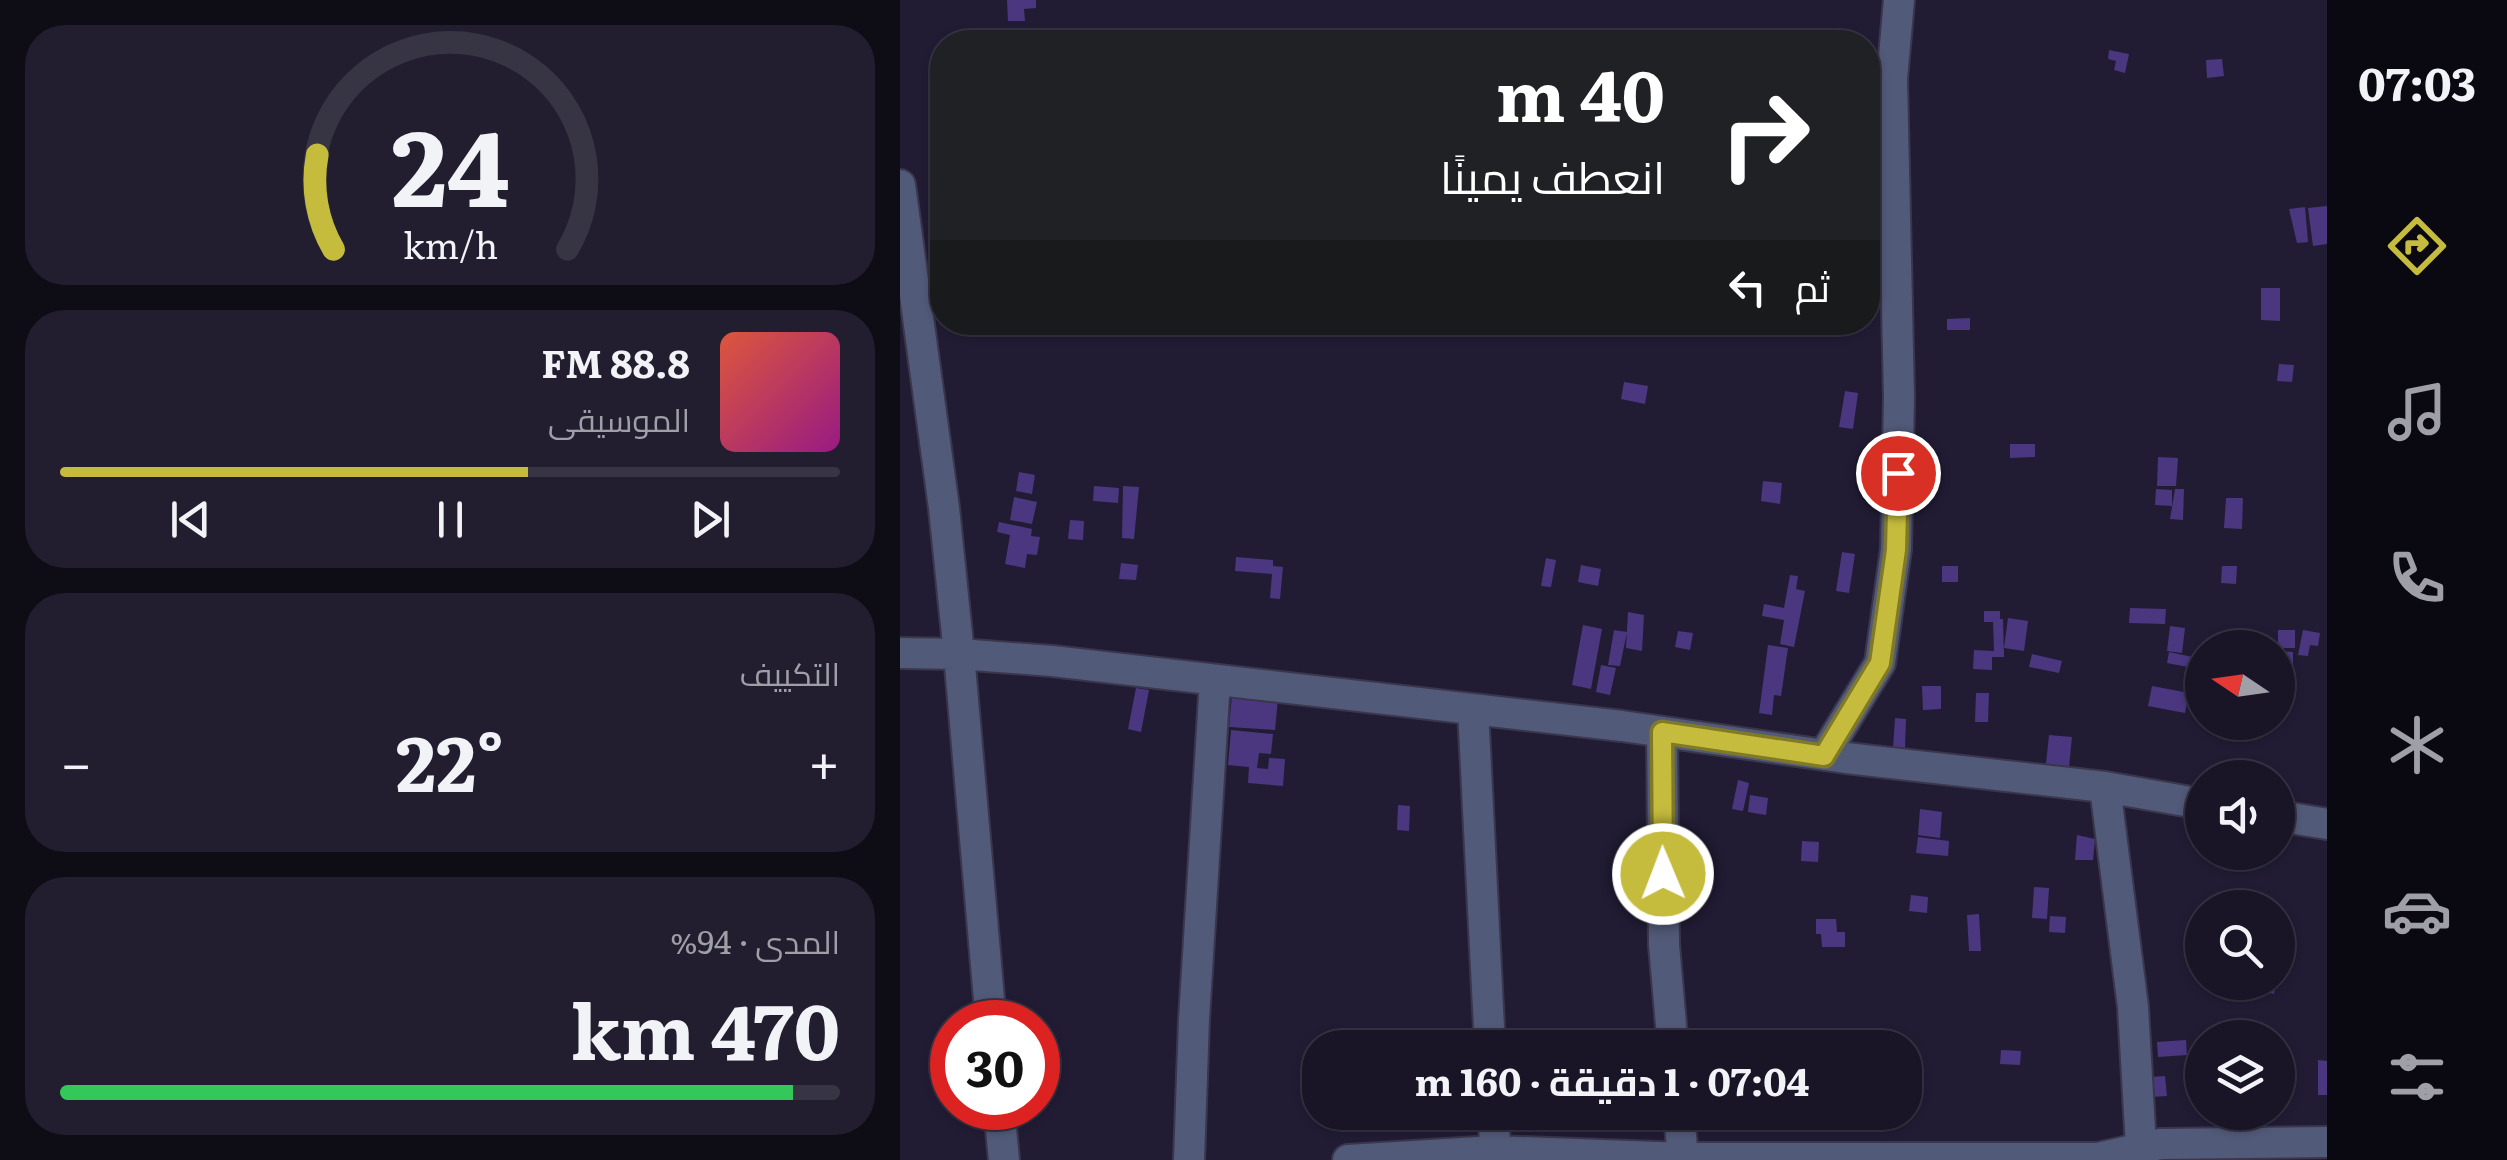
<!DOCTYPE html>
<html lang="ar">
<meta charset="utf-8">
<style>
:root{--surface:#191527;--page:#221e2f;--text:#f1f3f6;--muted:#9f9fa7;--line:#373444;--accent:#c5bc3d}
body{margin:0;font-family:Literata,Cairo,serif;background:var(--page);color:var(--text);direction:rtl;height:100vh;display:flex;flex-direction:column;font-size:38px;white-space:nowrap}
*{box-sizing:border-box;margin:0}
p{font-size:32px;color:var(--muted)}
.icon{flex:none;width:55px;height:55px;fill:none;stroke:currentColor;stroke-width:2;stroke-linecap:round;stroke-linejoin:round}
.map{position:relative;flex:1;overflow:hidden;direction:ltr}
.panel{display:flex;flex-direction:column;gap:25px;padding:25px;background:#0e0c15;width:900px}
.panel>*{flex:none}
.guide{position:absolute;left:30px;top:30px;width:950px;height:305px;border-radius:40px;box-shadow:0 2px 8px #0004,0 0 0 2px var(--line);direction:rtl;background:#202124;color:#fff;overflow:hidden}
.needle{width:65px;rotate:283deg}
.controls{position:absolute;left:1285px;top:630px;display:grid;gap:20px}
.controls a{display:grid;place-items:center;width:110px;height:110px;border-radius:50%;background:var(--surface);box-shadow:0 2px 8px #0004,0 0 0 2px var(--line);font-size:50px}
.speed{position:absolute;left:30px;top:1000px;display:flex;gap:20px;font-size:50px;font-weight:700;text-align:center}
.speed>*{display:grid;place-content:center;width:130px;height:130px;border-radius:50%;background:var(--surface);box-shadow:0 2px 8px #0004,0 0 0 2px var(--line);line-height:1}
.speed .limit{border:15px solid #d22;background:#fff;color:#111}
.pin{position:absolute;display:grid;place-items:center;width:85px;height:85px;color:#fff;margin:-42px;border:5px solid #fff;border-radius:50%;box-shadow:0 2px 10px #0007}
.me{position:absolute;width:110px;margin:-55px;rotate:359deg;stroke-linejoin:round;filter:drop-shadow(0 0 8px #0008)}
.turn{display:flex;align-items:center;gap:35px;height:210px;padding:0 50px;font-size:45px}
.turn .icon{width:130px;height:130px;stroke-width:2.5}
.turn b{display:block;font-size:70px;line-height:85px}
.then{display:flex;align-items:center;height:95px;padding:0 50px;background:#0003;gap:20px;font-size:38px}
.big{font-size:75px;font-weight:700;line-height:1.1}
.panel .card{flex:1;display:flex;flex-direction:column;justify-content:center;gap:15px;min-width:0;padding:0 35px;border-radius:40px;background:var(--page)}
.panel .dial{align-items:center;gap:0}
.dial svg{height:260px;overflow:visible;fill:none;stroke:var(--line);stroke-width:7;stroke-linecap:round;text-anchor:middle}
.dial text{fill:var(--text);stroke:none}
.song{display:flex;align-items:center;gap:30px}
.cover{width:120px;height:120px;border-radius:15px;background:linear-gradient(135deg,hsl(10 70% 55%),hsl(310 70% 35%))}
.played{height:10px;border-radius:5px;background:linear-gradient(90deg,var(--accent) 60%,var(--line) 60%)}
.keys{display:flex;justify-content:space-around;direction:ltr}
.heat{display:flex;justify-content:space-between;align-items:center;font-size:55px;direction:ltr}
.charge{height:15px;border-radius:8px;background:linear-gradient(90deg,#34c759 94%,var(--line) 0)}
.trip{position:absolute;left:402px;top:1030px;width:620px;height:100px;border-radius:40px;background:var(--surface);box-shadow:0 2px 8px #0004,0 0 0 2px var(--line);font-weight:700;line-height:100px;text-align:center;direction:rtl}
main{display:flex;flex:1;min-height:0}
.tab-bar{display:flex;flex-direction:column;width:180px;justify-content:space-around;align-items:center;background:#0a0810;color:var(--muted)}
.tab-bar .icon{width:70px;height:70px}
.tab-bar .current{color:var(--accent)}
.tab-bar b{font-size:45px;color:var(--text)}
.map>svg:first-child{display:block}
.building{fill:#4a377f}
.lines{fill:none;stroke-linecap:round;stroke-linejoin:round}
.minor-casing{stroke:#3a364c;stroke-width:34}
.minor{stroke:#525a79;stroke-width:30}
.route-casing{stroke:#807a28;stroke-width:25}
.route{stroke:#c5bc3d;stroke-width:18}
</style>
<main>
<nav class="tab-bar">
<b>07:03</b>
<svg class="icon current" aria-label="directions" viewBox="0 0 24 24"><path d="M12 3l9 9-9 9-9-9zM9 14v-3h6M13 9l2 2-2 2"/></svg>
<svg class="icon" aria-label="music" viewBox="0 0 24 24"><path d="M9 18V5l10-2v13"/><circle cx="6" cy="18" r="3"/><circle cx="16" cy="16" r="3"/></svg>
<svg class="icon" aria-label="phone" viewBox="0 0 24 24"><path d="M5 4h4l2 5-3 2q2 4 5 5l2-3 5 2v4C11 20 4 13 5 4z"/></svg>
<svg class="icon" aria-label="climate" viewBox="0 0 24 24"><path d="M12 3v18M4 7l16 10M4 17L20 7"/></svg>
<svg class="icon" aria-label="car" viewBox="0 0 24 24"><path d="M5 17H2v-5l4-1 3-4h7l3 4 3 1v5h-3M9 17h6M6 11h13"/><circle cx="7" cy="17" r="2"/><circle cx="17" cy="17" r="2"/></svg>
<svg class="icon" aria-label="filters" viewBox="0 0 24 24"><path d="M4 7h16M4 17h16"/><circle cx="9" cy="7" r="2"/><circle cx="15" cy="17" r="2"/></svg>
</nav>
<div class="map">
<svg width="1427" height="1160" viewBox="0 0 1427 1160">
<rect width="100%" height="100%" fill="#211c34"/>
<path class="building" d="M107 0H136V8L124 9 125 21H108Z
M1209 50 1229 54 1225 73 1214 70 1216 61 1208 59Z
M1322 59 1324 76 1307 78 1306 60Z
M1427 206V244L1413 246 1408 208Z
M1405 207 1408 242 1397 243 1389 209Z
M1361 288H1380V321L1361 320Z
M1070 318V330H1047V319Z
M1379 364 1394 365 1392 382 1377 381Z
M724 382 748 386 745 404 721 399Z
M945 391 958 393 953 429 939 427Z
M1110 444H1135V457L1110 458Z
M1258 457 1278 458 1276 486H1257Z
M119 472 135 475 132 494 116 491Z
M863 481 882 483 880 504 861 501Z
M194 486 219 488 218 503 193 501Z
M223 486 239 487 234 539 222 538Z
M1256 489 1272 490V506L1255 505Z
M1275 489H1284L1283 520 1270 519Z
M114 497 137 502 132 524 110 520Z
M1326 498H1343L1342 529 1324 528Z
M170 520 184 521 183 540 168 539Z
M99 522 132 529 131 536 140 537 137 555 127 554 125 568 105 564 110 535 97 532Z
M942 552 955 554 949 593 936 591Z
M336 557 373 560V566L383 567 380 599 370 598 372 574 335 571Z
M646 558 656 560 651 587 641 586Z
M221 563 238 565 236 580 219 579Z
M681 565 701 569 698 586 678 582Z
M1042 566H1058V582H1042Z
M1322 566H1337L1336 584 1321 583Z
M890 575 898 576 896 589 905 591 894 647 880 644 884 620 862 616 864 604 884 608Z
M1230 608 1266 609 1265 624 1229 623Z
M1084 611H1100V619H1103L1104 657H1092V670L1073 669 1074 650 1094 651 1093 622H1084Z
M728 612 744 615 742 651 726 648Z
M1108 618 1128 621 1124 651 1104 648Z
M683 625 702 629 691 689 672 685Z
M1270 626 1285 628 1282 653 1267 651Z
M714 630 727 632 720 666 708 665Z
M1378 630H1395V648H1378Z
M1403 630 1420 633 1418 646 1410 645 1408 656 1398 655Z
M778 631 793 633 790 650 775 647Z
M868 645 888 648 881 696 874 695 872 715 859 713Z
M1378 651 1393 652V673H1378Z
M1269 652 1302 659V677L1291 675 1293 668 1267 663Z
M1132 654 1162 661 1159 673 1129 667Z
M701 665 716 668 710 695 696 692Z
M1022 686H1041V709L1023 710Z
M1252 686 1289 693 1285 713 1248 706Z
M236 688 249 690 241 732 228 729Z
M1076 693H1089L1088 722H1075Z
M332 695 378 699 375 730 329 727Z
M995 718 1006 719 1005 748H993Z
M331 730 373 734 371 754 359 753 357 768 368 769 369 758 385 759 383 786 348 783 349 767 328 765Z
M1149 735 1172 737 1169 767 1146 764Z
M838 780 849 783 843 811 832 809Z
M850 795 868 798 866 815 848 812Z
M498 805 510 806 509 831 497 830Z
M1020 809 1042 812 1040 838 1018 835Z
M1177 835 1195 839 1193 860H1175Z
M1018 837 1049 841 1048 856 1016 853Z
M902 841 919 842 918 862 901 861Z
M1134 887 1149 888 1147 919 1132 918Z
M1011 895 1028 897 1027 913 1009 911Z
M1079 914 1081 951H1069L1067 915Z
M1150 916 1166 917 1165 933 1149 932Z
M916 919H936L937 932H945V947H922L921 934H916Z
M1339 982H1376L1374 994 1338 987Z
M1286 1040 1287 1055 1258 1057 1257 1042Z
M1101 1050 1121 1051 1120 1065 1100 1064Z
M1418 1060 1427 1061V1095H1418Z
M1265 1076 1267 1096 1251 1097 1250 1077Z"/>
<g class="lines">
<g class="minor-casing">
<path id="minor" d="M0 185 44 508 59 654 152 661 722 726 946 758 1205 787 1302 804
M0 653 59 654 91 1022
M573 709 590 1048
M762 732 764 945 773 1048
M924 755 980 663 996 549 999 397 992 79 999 0
M1205 787 1233 1007 1241 1147
M1378 816 1427 824
M99 1108 104 1160
M593 1112 596 1160
M779 1112 783 1160
M289 1160 294 1019 315 680
M448 1160 595 1151 783 1158H1198L1260 1144 1427 1142"/>
</g>
<use href="#minor" class="minor"/>
</g>
<g class="lines">
<g class="route-casing">
<path id="route" d="M763 874 762 732 924 756 980 663 996 550 998 473"/>
</g>
<use href="#route" class="route"/>
</g>
</svg>
<div class="controls">
<a><svg class="needle" viewBox="-14 -14 28 28"><path d="M0-13l5 13h-10z" fill="#e53935"/><path d="M0 13l5-13h-10z" fill="#9f9fa7"/></svg></a>
<a><svg class="icon" aria-label="sound" viewBox="0 0 24 24"><path d="M4 9h4l5-4v14l-5-4H4zM17 9q2 3 0 6"/></svg></a>
<a><svg class="icon" aria-label="search" viewBox="0 0 24 24"><circle cx="10" cy="10" r="6"/><path d="M15 15l6 6"/></svg></a>
<a><svg class="icon" aria-label="layers" viewBox="0 0 24 24"><path d="M12 4l9 5-9 5-9-5zM3 14l9 5 9-5"/></svg></a>
</div>
<div class="speed"><div class="limit">30</div></div>
<div class="pin" style="left:998px;top:473px;background:#d93025"><svg class="icon" aria-label="arrive" viewBox="0 0 24 24"><path d="M6 21V4h12l-3 4 3 4H6"/></svg></div>
<svg class="me" style="left:763px;top:874px" viewBox="-20 -20 40 40"><circle r="17" fill="#c5bc3d" stroke="#fff" stroke-width="3"/><path d="M0-11L8 9 0 5-8 9z" fill="#fff"/></svg>
<div class="trip">07:04 · 1 دقيقة · 160 m</div>
<div class="guide">
<div class="turn"><svg class="icon" aria-label="right" viewBox="0 0 24 24"><path d="M7 20v-9h11M14 6l5 5-5 5"/></svg><div><b>40 m</b>انعطف يمينًا</div></div>
<div class="then">ثم<svg class="icon" aria-label="left" viewBox="0 0 24 24"><path d="M17 20v-9H6M10 6l-5 5 5 5"/></svg></div>
</div>
</div>
<section class="panel">
<div class="card dial"><svg viewBox="0 0 100 80">
<path d="M14 69A42 42 0 1 1 86 69"/>
<path d="M14 69A42 42 0 0 1 9 40" stroke="#c5bc3d"/>
<text x="50" y="56" font-size="32" font-weight="700">24</text>
<text x="50" y="72" font-size="11">km/h</text>
</svg></div>
<div class="card">
<div class="song"><i class="cover"></i><div><b>88.8 FM</b><p>الموسيقى</p></div></div>
<div class="played"></div>
<div class="keys"><svg class="icon" aria-label="previous" viewBox="0 0 24 24"><path d="M18 5L8 12l10 7zM5 5v14"/></svg><svg class="icon" aria-label="pause" viewBox="0 0 24 24"><path d="M8 5v14M16 5v14"/></svg><svg class="icon" aria-label="next" viewBox="0 0 24 24"><path d="M6 5l10 7-10 7zM19 5v14"/></svg></div>
</div>
<div class="card"><p>التكييف</p>
<div class="heat"><a>−</a><b class="big">22°</b><a>+</a></div>
</div>
<div class="card"><p>المدى · 94%</p><b class="big">470 km</b><div class="charge"></div></div>
</section>
</main>
